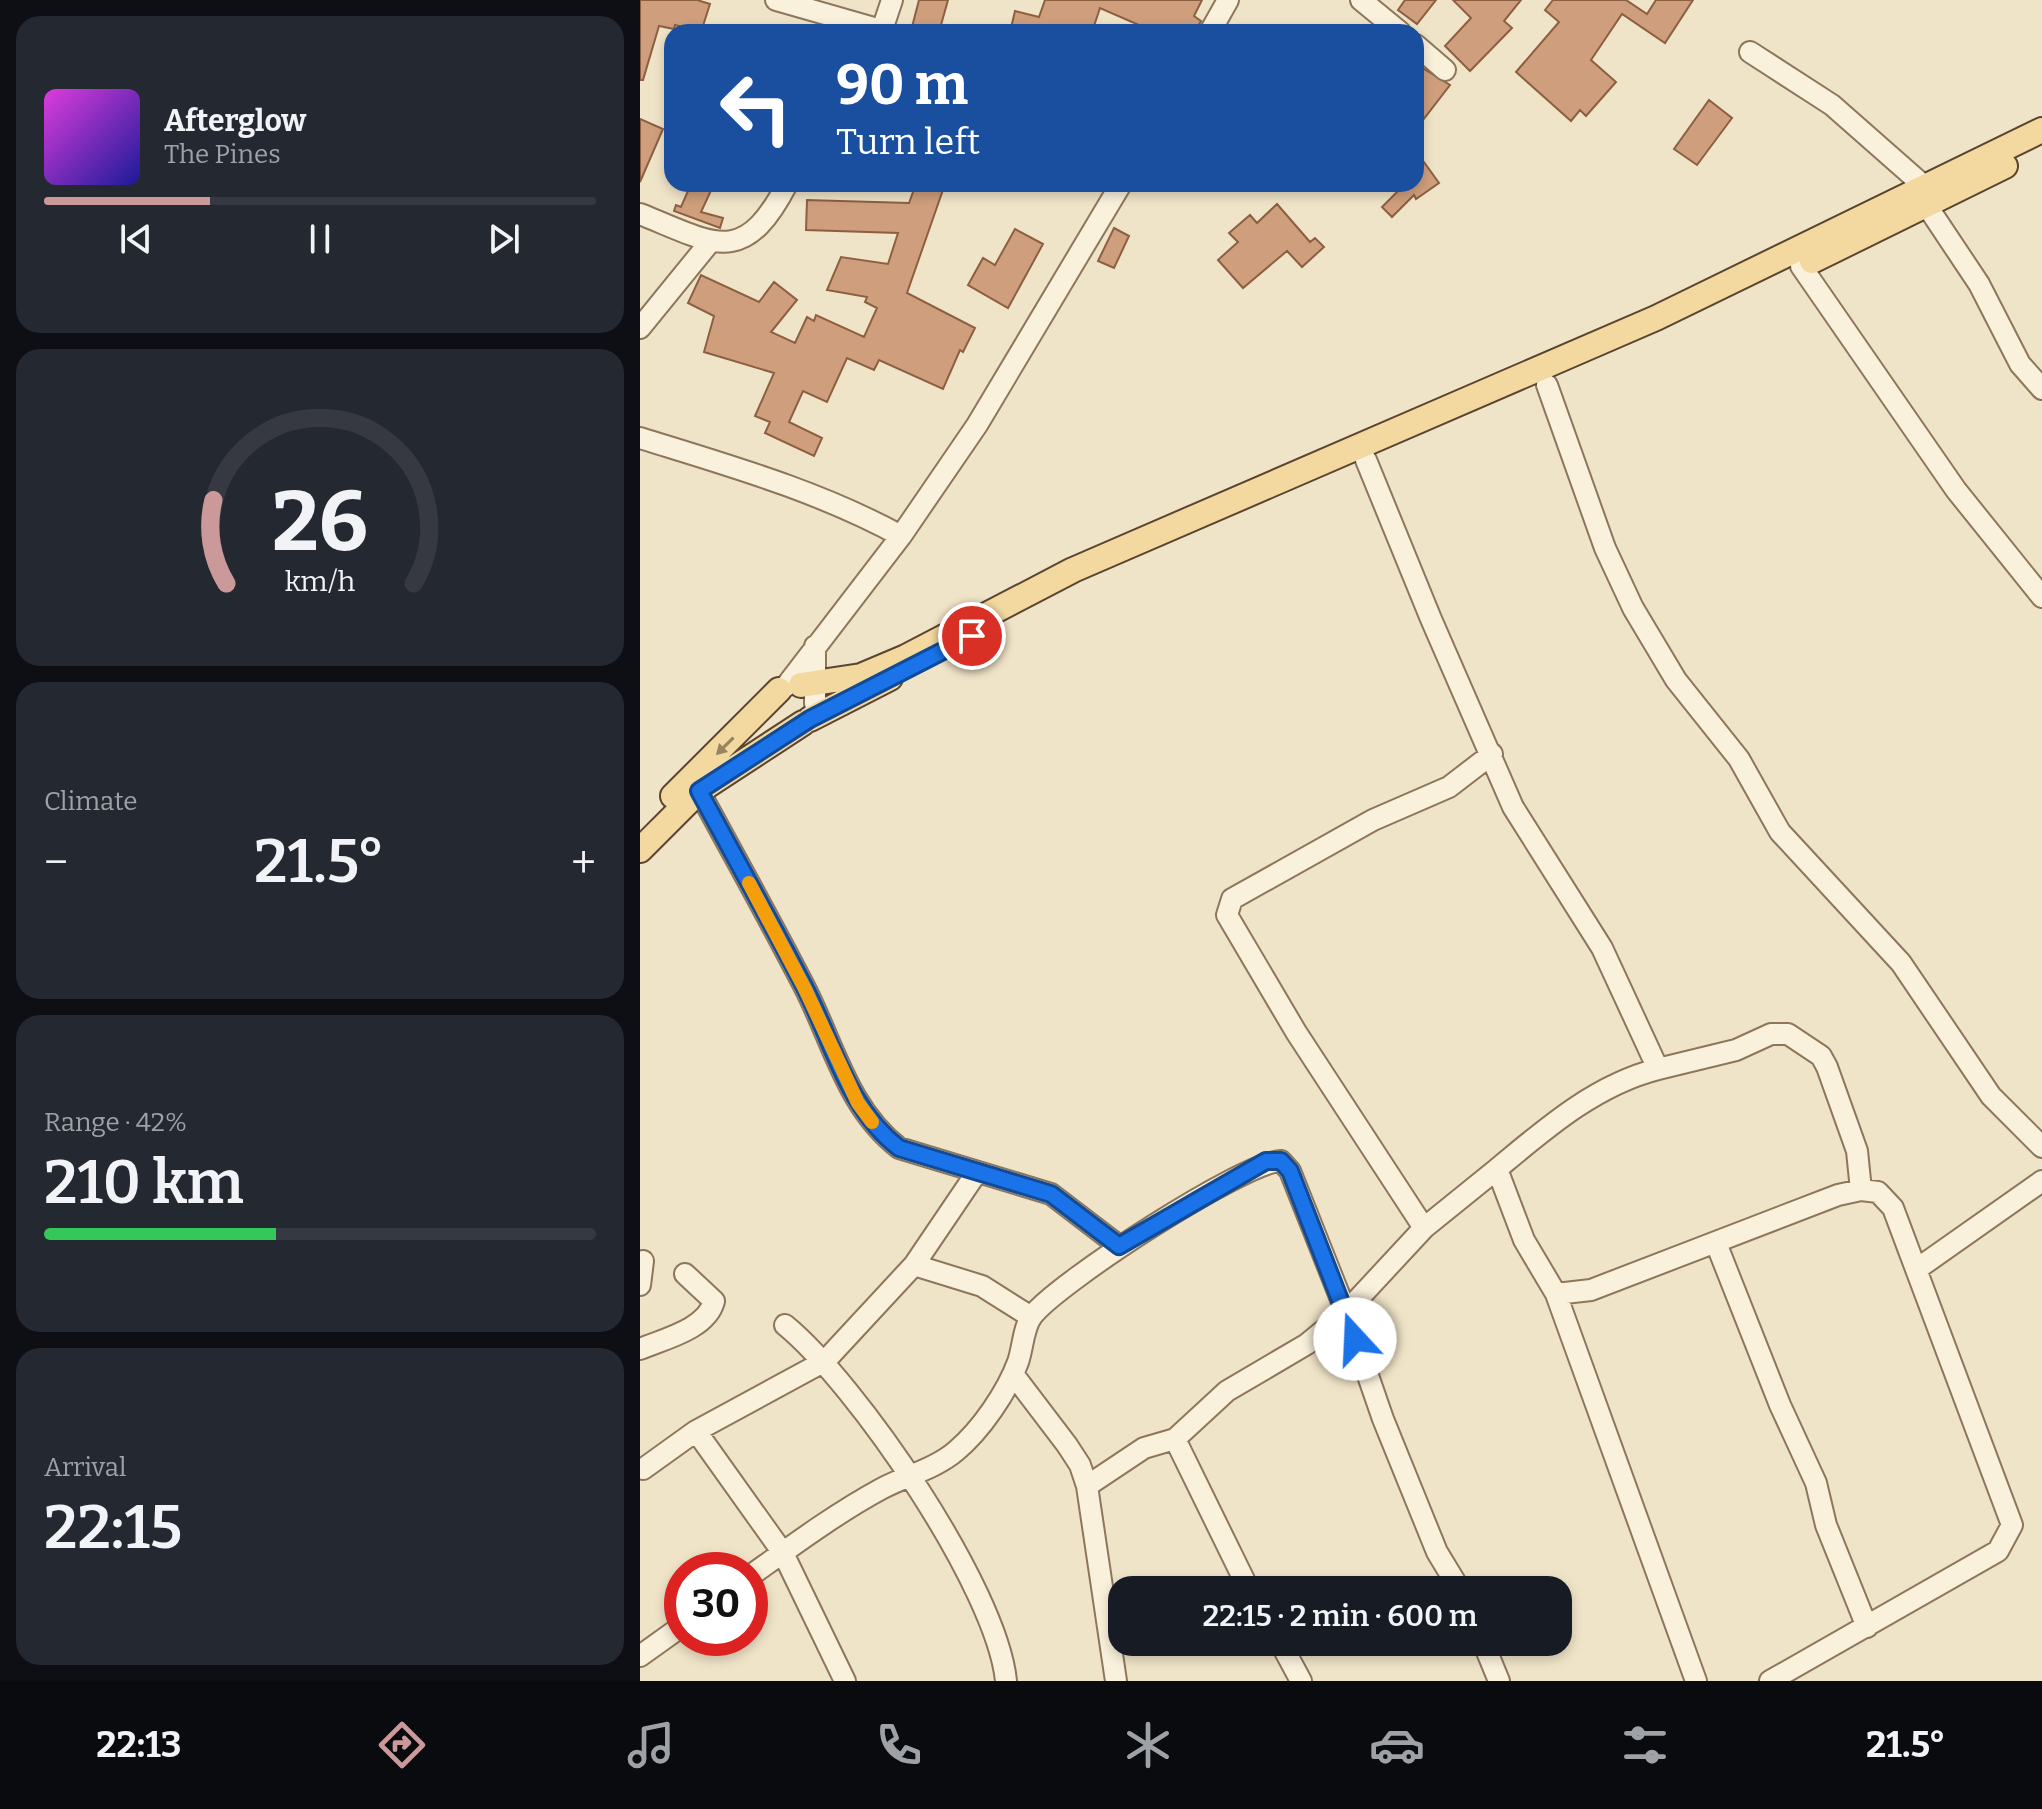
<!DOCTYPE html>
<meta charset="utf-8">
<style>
:root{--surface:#171b24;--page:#242831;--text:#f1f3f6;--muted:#9ea1a6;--line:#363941;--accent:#cc999b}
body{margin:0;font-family:Bitter,serif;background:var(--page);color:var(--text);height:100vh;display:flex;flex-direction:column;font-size:30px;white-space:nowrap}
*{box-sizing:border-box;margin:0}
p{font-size:26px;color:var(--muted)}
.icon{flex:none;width:44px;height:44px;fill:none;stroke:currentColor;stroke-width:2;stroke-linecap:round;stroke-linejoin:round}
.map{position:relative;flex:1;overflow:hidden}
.details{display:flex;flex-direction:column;gap:16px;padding:16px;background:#0d0f14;width:640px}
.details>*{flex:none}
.guide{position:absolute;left:24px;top:24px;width:760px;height:168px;border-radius:24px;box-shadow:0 4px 12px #0003;background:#1a4fa0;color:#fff;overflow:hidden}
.speed{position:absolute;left:24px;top:1552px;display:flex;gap:16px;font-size:40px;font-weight:700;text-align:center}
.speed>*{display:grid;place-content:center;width:104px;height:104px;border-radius:50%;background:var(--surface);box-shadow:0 4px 12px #0003;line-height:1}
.speed .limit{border:12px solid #d22;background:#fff;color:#111}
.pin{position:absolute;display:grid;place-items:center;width:68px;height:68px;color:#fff;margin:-34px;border:4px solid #fff;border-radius:50%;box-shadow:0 2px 8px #0007}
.me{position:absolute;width:88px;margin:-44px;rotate:340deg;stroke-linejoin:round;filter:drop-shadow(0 0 6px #0008)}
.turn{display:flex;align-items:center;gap:28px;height:168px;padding:0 40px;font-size:36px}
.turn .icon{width:104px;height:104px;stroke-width:2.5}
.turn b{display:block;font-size:56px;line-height:68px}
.big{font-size:60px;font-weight:600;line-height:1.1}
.details .tile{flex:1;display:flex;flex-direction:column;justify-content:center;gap:12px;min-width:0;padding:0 28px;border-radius:24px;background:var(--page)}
.details .dial{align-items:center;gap:0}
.dial svg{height:208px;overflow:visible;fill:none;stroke:var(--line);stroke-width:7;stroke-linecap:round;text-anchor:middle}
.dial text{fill:var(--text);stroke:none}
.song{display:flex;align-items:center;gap:24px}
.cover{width:96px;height:96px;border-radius:12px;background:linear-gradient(135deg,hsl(300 70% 55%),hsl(240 70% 35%))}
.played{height:8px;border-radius:4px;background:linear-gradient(90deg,var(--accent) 30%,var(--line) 30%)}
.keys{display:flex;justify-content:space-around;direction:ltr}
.heat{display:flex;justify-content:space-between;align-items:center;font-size:44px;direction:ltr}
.charge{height:12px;border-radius:6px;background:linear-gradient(90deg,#34c759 42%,var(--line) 0)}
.trip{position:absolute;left:468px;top:1576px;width:464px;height:80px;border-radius:24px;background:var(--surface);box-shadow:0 4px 12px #0003;font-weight:600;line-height:80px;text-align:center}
.tabs{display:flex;height:128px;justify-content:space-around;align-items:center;background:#090b0e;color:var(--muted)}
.tabs .icon{width:56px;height:56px}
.tabs .on{color:var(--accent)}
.tabs b{font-size:36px;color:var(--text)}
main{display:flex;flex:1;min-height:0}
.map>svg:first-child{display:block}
.building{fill:#cf9f7d;stroke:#8d5f41;stroke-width:2}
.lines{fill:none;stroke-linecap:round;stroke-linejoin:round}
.minor-casing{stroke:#8d765c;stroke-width:24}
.major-casing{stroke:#5b4430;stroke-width:28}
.minor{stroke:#faf1dc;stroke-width:20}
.major{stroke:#f3d9a0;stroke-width:24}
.oneway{fill:#988460}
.route-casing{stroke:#114b97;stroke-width:20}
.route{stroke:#1a73e8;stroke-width:14}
.slow{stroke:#f59e0b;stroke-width:14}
</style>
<main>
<section class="details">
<div class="tile">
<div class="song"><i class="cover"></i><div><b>Afterglow</b><p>The Pines</p></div></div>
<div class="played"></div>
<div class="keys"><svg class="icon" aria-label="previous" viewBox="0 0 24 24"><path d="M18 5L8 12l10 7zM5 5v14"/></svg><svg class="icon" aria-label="pause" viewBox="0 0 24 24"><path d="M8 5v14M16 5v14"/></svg><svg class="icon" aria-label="next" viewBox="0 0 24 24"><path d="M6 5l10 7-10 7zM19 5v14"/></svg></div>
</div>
<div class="tile dial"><svg viewBox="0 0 100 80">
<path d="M14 69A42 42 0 1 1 86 69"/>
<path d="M14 69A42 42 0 0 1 9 37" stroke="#cc999b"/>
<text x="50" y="56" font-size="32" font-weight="700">26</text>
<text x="50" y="72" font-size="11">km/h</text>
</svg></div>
<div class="tile"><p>Climate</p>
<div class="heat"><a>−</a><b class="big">21.5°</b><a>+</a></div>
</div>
<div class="tile"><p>Range · 42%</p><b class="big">210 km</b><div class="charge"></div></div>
<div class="tile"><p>Arrival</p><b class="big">22:15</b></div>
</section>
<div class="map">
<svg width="1402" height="1681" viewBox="0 0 1402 1681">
<rect width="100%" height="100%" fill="#f0e4c8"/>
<path class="building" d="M0 0H57L70 4 61 32 35 25 34 29 19 26 3 80H0Z
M279 0H308L299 32 272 27Z
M405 0H562L554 16 561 21 555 32H495L499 25 460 8 452 32H370L375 11 399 17Z
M765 0H796L777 24 758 10Z
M813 0H881L864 21 872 28 830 71 805 46 831 18Z
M913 0H986L1007 14 1016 0H1053L1025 43 982 14 951 60 976 82 946 116 940 110 931 121 876 72 919 22 905 10Z
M776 64 810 85 776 129Z
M1069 100 1092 118 1057 165 1034 149Z
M0 119 23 129 0 182Z
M776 151 799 183 776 199 774 195 752 217 742 207 765 184H776Z
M51 184H74L61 212 83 218 80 228 34 211 36 205 41 207Z
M276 184H305L267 293 335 328 323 352 320 350 303 389 239 360 234 370 207 358 187 402 163 391 149 422 182 438 174 456 125 433 130 422 115 416 134 373 64 352 74 316 48 303 61 275 119 302 134 282 157 300 131 332 155 343 167 317 174 321 176 315 224 337 237 308 225 302 227 297 187 290 201 257 248 264 258 233 166 230 167 200 269 203Z
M637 204 670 242 675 238 684 247 662 267 647 251 603 288 578 260 598 242 589 233 610 215 617 223Z
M474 228 489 236 474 268 458 261Z
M375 229 403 244 368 308 328 285 343 258 355 265Z"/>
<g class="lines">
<g class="minor-casing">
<path id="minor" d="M136 0 248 32
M721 0 760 32
M242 30 252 0
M570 32 588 0
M776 45 805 70
M1110 52 1192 105 1284 186
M1287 206 1339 284 1380 364 1402 389
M0 214C73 243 103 269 147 184
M1161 266 1316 490 1402 597
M0 328 70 242
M907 385 965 548 993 608 1036 680 1099 759 1140 832 1261 963 1351 1096 1402 1147
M0 438C90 466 179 491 261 536
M726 460 791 619 873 807 962 948 1018 1069 1096 1050 1131 1034H1148L1181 1056 1187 1067 1217 1151 1221 1190
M175 646V704
M146 686 261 536 337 425 481 184
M59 791C94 856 130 920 164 986 193 1042 207 1108 259 1148L411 1194 479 1246
M1018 1069C955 1085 905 1129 857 1169L884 1240 916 1294 1056 1681
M784 1228 656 1032 587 915 592 899 733 820 809 787 852 754
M1076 1243 1140 1405 1176 1483 1186 1525 1227 1627
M274 1265 342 1286 391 1317
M1277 1269 1402 1181
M0 1285 3 1261
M916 1294 951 1290 1198 1195 1221 1190 1238 1192 1253 1208 1372 1525 1358 1551 1130 1681
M145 1325C217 1384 357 1588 366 1681
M0 1349C24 1339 67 1329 74 1301L45 1274
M373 1374 427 1445 440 1465 447 1486 476 1681
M56 1431 143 1553 205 1681
M3 1469 56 1431 185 1361 274 1265 337 1172
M447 1486 504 1448 535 1439
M110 1576C152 1546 195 1514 241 1489 265 1476 295 1469 316 1451 341 1430 367 1392 378 1362 383 1348 383 1328 392 1316 417 1283 605 1161 641 1161L650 1171 706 1312 667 1344 587 1391 535 1439 609 1590
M820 1590 797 1552 743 1419 706 1312 784 1228 857 1169
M640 1642 661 1681
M843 1642 859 1681
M0 1656 42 1626"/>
</g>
<g class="major-casing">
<path id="major" d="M1172 261 1365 166
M161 685 221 676 266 657 433 570 1016 318 1402 130
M170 719 250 678
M33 796 139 690
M0 850 59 791 163 723"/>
</g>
<use href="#minor" class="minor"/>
<use href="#major" class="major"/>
</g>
<defs><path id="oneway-solid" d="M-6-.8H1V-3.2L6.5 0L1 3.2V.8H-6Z" transform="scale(2)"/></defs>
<use class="oneway" href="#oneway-solid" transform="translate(85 746) rotate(135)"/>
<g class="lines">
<g class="route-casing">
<path id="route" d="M332 636 170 719 59 791C94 856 130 920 164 986 193 1042 207 1108 259 1148L411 1194 479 1246 626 1161H641L650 1171 715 1339"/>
</g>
<use href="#route" class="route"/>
<path class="slow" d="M109 883 165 989 218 1103 232 1122"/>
</g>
</svg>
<div class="speed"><div class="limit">30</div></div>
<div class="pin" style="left:332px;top:636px;background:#d93025"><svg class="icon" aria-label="arrive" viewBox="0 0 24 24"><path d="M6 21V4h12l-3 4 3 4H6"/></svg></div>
<svg class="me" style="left:715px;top:1339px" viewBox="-20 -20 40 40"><circle r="19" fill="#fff"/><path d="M0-13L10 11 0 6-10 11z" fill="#1a73e8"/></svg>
<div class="trip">22:15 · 2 min · 600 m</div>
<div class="guide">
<div class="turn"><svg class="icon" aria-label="left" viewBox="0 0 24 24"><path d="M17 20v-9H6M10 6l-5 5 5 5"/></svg><div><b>90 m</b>Turn left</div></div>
</div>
</div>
</main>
<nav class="tabs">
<b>22:13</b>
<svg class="icon on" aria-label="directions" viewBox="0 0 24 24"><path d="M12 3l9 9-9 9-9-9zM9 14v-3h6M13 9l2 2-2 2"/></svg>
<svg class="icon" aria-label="music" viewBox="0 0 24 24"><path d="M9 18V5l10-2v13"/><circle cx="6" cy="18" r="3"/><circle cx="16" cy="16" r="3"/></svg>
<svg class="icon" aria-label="phone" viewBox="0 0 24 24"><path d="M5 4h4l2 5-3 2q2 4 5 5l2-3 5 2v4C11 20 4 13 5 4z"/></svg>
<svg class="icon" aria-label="climate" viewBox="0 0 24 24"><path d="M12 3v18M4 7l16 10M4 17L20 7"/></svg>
<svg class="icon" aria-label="car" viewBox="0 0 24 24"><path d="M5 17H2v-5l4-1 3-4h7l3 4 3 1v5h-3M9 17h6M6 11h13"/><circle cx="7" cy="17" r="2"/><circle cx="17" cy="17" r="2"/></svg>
<svg class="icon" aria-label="filters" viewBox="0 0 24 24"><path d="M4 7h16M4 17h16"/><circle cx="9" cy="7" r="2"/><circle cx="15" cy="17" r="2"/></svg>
<b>21.5°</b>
</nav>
